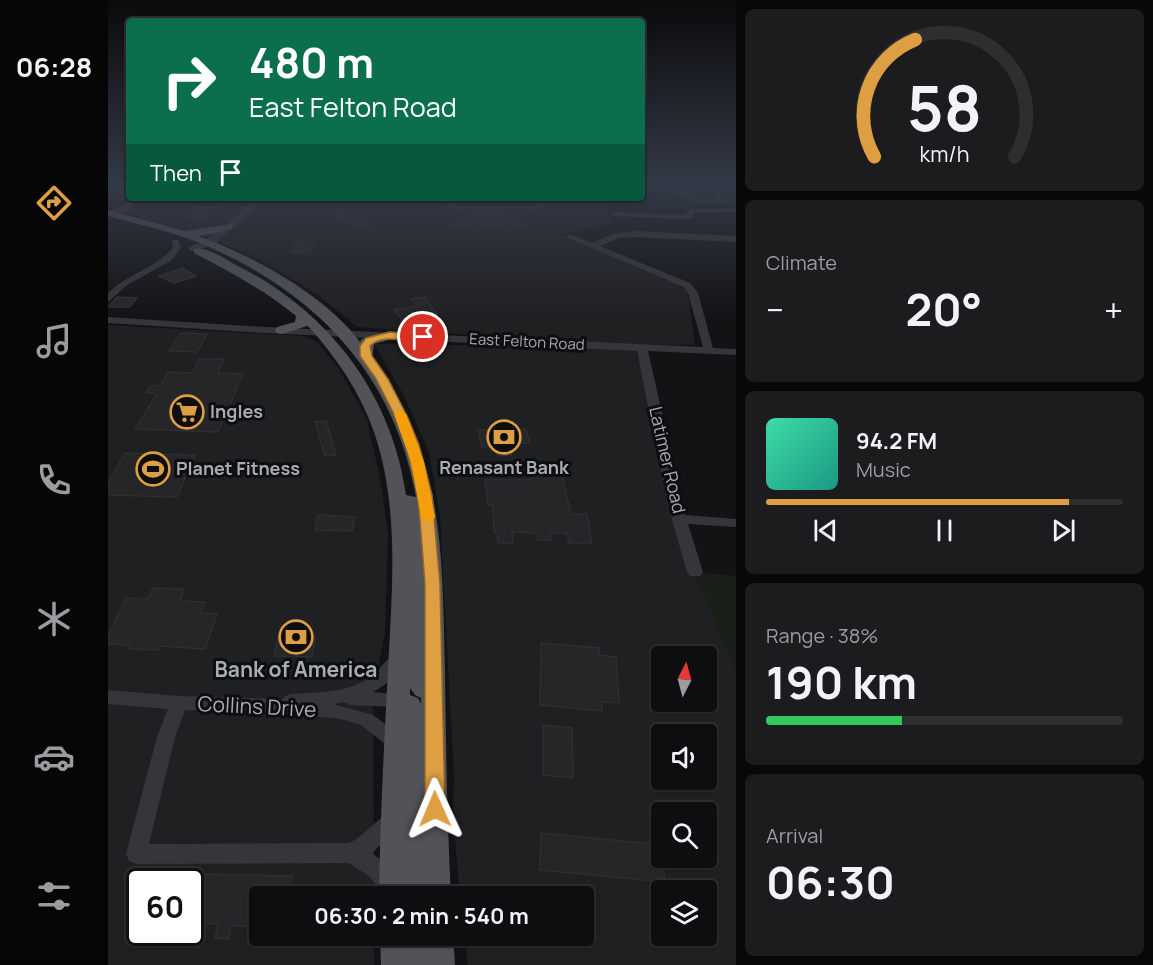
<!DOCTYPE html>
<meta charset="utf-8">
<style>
:root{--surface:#0e0e10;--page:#1c1c1e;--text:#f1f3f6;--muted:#9b9c9f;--line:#2e2e30;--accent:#de9f42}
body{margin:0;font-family:Manrope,sans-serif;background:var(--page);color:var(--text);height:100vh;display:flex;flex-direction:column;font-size:22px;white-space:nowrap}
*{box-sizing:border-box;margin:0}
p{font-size:20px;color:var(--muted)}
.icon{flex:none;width:33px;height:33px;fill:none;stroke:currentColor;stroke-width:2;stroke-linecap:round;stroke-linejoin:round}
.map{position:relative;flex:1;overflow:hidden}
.side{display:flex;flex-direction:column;gap:9px;padding:9px;background:#080809;width:417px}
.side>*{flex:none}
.hud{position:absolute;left:18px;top:18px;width:519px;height:183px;border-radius:6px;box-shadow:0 2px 4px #0004,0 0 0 2px var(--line);background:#0b6e4f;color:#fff;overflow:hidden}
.needle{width:39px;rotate:6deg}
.fabs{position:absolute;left:543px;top:646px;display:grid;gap:12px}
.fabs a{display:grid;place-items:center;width:66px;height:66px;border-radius:6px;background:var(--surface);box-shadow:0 2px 4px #0004,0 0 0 2px var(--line);font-size:30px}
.speed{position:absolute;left:18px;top:868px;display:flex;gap:12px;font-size:30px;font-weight:700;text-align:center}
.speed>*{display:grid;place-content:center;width:78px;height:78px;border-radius:50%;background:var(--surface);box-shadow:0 2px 4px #0004,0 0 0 2px var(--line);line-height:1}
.speed .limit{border:3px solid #111;border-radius:9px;background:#fff;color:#111}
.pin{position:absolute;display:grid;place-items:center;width:51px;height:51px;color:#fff;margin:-26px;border:3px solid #fff;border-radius:50%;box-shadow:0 2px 6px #0007}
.me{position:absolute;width:66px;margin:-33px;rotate:359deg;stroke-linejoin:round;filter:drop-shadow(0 0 4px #0008)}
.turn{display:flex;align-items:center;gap:21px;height:126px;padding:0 24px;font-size:27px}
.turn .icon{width:78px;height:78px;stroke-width:2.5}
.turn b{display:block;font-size:42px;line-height:51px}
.then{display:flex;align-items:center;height:57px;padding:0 24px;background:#0003;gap:12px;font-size:22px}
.big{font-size:45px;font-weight:700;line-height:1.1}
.side .card{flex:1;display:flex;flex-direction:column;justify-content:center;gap:9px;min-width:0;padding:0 21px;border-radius:9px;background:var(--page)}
.side .dial{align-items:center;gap:0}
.dial svg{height:156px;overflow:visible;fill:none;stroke:var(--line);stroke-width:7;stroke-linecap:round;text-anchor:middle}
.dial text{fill:var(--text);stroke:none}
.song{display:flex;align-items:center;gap:18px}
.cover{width:72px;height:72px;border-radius:9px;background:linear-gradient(135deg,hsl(160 70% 55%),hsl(170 70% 35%))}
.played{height:6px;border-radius:3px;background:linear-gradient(90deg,var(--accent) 85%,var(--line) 85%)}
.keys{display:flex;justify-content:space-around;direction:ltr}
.heat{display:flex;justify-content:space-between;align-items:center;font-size:33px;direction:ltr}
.charge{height:9px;border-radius:4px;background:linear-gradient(90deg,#34c759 38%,var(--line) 0)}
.trip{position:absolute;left:141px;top:886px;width:345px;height:60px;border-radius:6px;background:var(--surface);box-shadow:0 2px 4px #0004,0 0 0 2px var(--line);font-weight:700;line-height:60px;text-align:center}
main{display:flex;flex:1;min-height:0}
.menu{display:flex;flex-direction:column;width:108px;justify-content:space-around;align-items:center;background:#060606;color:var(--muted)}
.menu .icon{width:42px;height:42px}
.menu .on{color:var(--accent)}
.menu b{font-size:27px;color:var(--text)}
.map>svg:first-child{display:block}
.built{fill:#1f2022;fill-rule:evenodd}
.green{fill:#1a1f1a}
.building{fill:#262629;stroke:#2d2e30;stroke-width:1.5}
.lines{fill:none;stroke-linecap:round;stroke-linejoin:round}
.minor{fill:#353639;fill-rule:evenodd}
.major{fill:#515358;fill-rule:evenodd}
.route{fill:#de9f42;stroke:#90672b;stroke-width:1.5}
.slow{fill:#f59e0b}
.labels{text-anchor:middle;stroke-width:6;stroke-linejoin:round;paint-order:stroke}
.far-street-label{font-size:15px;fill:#a6abb4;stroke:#0e0e10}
.poi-label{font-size:18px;font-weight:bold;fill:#a6abb4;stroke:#0e0e10;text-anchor:start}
.street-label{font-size:18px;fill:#a6abb4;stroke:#0e0e10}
.near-poi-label{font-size:21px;font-weight:bold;fill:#a6abb4;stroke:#0e0e10}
.near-street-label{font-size:21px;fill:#a6abb4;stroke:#0e0e10}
</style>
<main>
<nav class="menu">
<b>06:28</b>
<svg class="icon on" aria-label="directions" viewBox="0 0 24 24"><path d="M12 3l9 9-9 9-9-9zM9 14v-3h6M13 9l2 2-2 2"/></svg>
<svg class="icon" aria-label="music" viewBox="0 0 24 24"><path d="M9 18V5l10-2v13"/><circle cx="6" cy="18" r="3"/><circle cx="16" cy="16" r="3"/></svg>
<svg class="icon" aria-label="phone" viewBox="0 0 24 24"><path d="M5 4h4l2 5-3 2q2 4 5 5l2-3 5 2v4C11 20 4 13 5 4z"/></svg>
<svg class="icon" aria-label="climate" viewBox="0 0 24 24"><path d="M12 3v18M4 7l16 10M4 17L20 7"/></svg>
<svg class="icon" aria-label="car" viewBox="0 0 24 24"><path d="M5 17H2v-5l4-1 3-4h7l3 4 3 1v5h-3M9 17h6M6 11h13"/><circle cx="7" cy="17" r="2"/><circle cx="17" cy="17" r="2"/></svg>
<svg class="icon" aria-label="filters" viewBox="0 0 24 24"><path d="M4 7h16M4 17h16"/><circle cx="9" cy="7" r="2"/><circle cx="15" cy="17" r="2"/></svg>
</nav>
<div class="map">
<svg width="628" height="965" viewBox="0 0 628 965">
<rect width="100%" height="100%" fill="#131315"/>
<path class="built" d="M24 198 493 200 505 223 454 234 579 285 587 345 491 344 249 327 210 295 151 259 101 238 15 212 25 205 26 202Z
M0 325 196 336 209 342 231 369 259 419 273 484 280 534 277 632 265 693 266 897H152V936H266V965H0ZM32 882H82V933H32Z
M266 344 488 347 528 351 587 572 628 671V965H360L357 936H476V897H352L345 816 346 776 332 517 321 452 296 396ZM554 657H598V702H554ZM554 735H598V780H554ZM554 813H598V858H554ZM554 891H598V936H554Z"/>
<path class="green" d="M587 572 628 576V671Z"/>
<path class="building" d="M102 198H118L100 219 79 218 89 207H94Z
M356 198H455V200L399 217 419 225 400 231 388 226 369 231 362 228 356 230 343 224 359 219 353 217 361 214 335 204Z
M230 209 243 216 261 224 250 227 218 212Z
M189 242 194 241 206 243 200 253 183 252Z
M74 268 88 276 66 283 51 276Z
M9 297 29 298 22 307H0Z
M317 297 329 314 294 320 286 310 309 306 303 299Z
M73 333 99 334 89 352 61 351Z
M91 359H116L110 373 135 374 110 432 27 429 49 394 38 392 42 386 53 385 60 372 84 373Z
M218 421 228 455 217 456 207 422Z
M418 429 422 443H400L403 455 390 456 388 446 374 447 370 430Z
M17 453 49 454 87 455 69 497 0 495V483Z
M433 468H444V471H453L463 514H479L484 543H461L459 533H443L444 540H430L429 533 404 532 405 543H390L389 533H386L385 505H380L377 480H423L422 472H434Z
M210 515 247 517 244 531 207 530Z
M45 588 76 589 72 601 97 602 92 613 109 614 97 649 51 646 50 650 20 649 22 645 0 644V635L18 598 40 599Z
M183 620 198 621 196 634H206L205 639H207L204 657 166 656 171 634H180Z
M433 643 491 648V655L508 657 511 703 494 702V711L432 705Z
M435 725 464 728 465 778 435 775Z
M433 833 544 844V849H553L557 882 432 870Z
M81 874 184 876 181 897H152V926H123L120 939 107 938 110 924 91 923 93 915H82V882H78Z"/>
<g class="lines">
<path class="minor" d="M11 183H19L17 190 21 198 27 202 20 210 0 217V212L14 206 19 202 9 190Z
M570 183H577L574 189 583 197 605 199 611 183H619L612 198H628V202C606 203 580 209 566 189Z
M146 198H154L130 225 110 240 109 243 87 251H81V247C108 237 126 219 146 198Z
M628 208V212L586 213 585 218 576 219 506 216 502 214 506 212 576 215 582 209Z
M528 231 628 236V242L528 237 510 238 492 246 582 283 590 293 605 348 628 349V355L540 351 577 515 628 519V527L580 524 595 572 592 576H582L579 572 559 502 529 351 157 333 0 323V317L157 327 595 347 580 293 576 287 458 237 462 234 484 243 505 234Z
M64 240H70L73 248 64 260 19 285 0 302V293C20 274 49 267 65 248Z
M291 652 297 654 300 658C291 673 280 684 265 692L296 695 299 700 296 705 290 707 242 705 235 702 225 704 265 715 296 738 298 743 296 748 289 751 282 748 253 725 233 719 148 711 77 710 67 737 41 844 241 843C257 836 267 819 283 813L290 816 293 822 290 828 264 853 281 867 292 885 289 892 281 895 273 892 262 877 241 863 28 864 21 861 18 854 49 737 60 709 0 704V690L71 696 175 699 177 696 183 694C210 692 240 693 263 677 273 670 279 655 291 652Z"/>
<path class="major" d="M0 210 77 231 124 224V228L105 234 90 236C144 255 217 295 252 342L254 339 282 331 289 335 287 338 266 344 264 358C337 457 334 553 337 670 338 745 339 821 343 897H271C272 821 276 746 280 670 284 591 292 508 266 432 252 392 230 360 202 328L199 326 174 334 169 333 167 330 169 327 187 322 188 316C157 290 122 272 86 253V249C98 246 117 259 128 265 219 310 284 393 298 495L308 497C287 379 215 300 108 250 74 234 37 226 0 216ZM302 688 307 695 313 698V704L310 698 302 695Z
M272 936H345L347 965H273Z"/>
</g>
<linearGradient id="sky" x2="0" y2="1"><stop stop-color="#0a0a0c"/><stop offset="0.58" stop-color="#333946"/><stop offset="1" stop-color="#333946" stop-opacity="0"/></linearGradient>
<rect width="628" height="318" fill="url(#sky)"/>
<path class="route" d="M282 332 315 334 320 337C305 348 278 330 262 346L264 356 280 379 300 418 311 445 324 495 332 584 337 809 334 815 327 818 320 815 317 809V584L310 495 298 445 288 418 268 379 252 356V346L258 338Z"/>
<path class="slow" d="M292 410 298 414 316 462 327 517 325 520 320 522 313 517 303 462 286 414Z"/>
<defs>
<g id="supermarket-ring" transform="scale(1.725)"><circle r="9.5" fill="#0e0e10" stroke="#de9f42" stroke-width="1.5"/><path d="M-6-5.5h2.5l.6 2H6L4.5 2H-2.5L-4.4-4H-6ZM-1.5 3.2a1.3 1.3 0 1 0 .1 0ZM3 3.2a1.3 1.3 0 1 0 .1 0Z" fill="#de9f42"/></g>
<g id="bank-ring" transform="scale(1.725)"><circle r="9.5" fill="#0e0e10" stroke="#de9f42" stroke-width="1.5"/><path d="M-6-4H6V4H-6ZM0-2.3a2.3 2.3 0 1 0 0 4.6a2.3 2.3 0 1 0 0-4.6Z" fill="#de9f42"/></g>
<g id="stadium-ring" transform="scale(1.725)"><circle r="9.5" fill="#0e0e10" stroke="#de9f42" stroke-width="1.5"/><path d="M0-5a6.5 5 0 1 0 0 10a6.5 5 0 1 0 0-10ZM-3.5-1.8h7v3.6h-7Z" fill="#de9f42"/></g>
</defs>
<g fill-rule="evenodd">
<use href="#supermarket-ring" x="79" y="412"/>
<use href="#bank-ring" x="396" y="437"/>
<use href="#stadium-ring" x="45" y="469"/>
<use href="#bank-ring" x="188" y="637"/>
</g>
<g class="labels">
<g class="far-street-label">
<text transform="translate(419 342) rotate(3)" y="5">East Felton Road</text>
</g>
<g class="poi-label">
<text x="102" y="418">Ingles</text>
<text x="396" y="474" text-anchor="middle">Renasant Bank</text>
<text x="68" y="475">Planet Fitness</text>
</g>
<g class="street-label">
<text transform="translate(559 460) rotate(77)" y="6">Latimer Road</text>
</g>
<g class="near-poi-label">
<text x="188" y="677">Bank of America</text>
</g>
<g class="near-street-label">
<text transform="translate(149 707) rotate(3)" y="7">Collins Drive</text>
</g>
</g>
</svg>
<div class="fabs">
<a><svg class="needle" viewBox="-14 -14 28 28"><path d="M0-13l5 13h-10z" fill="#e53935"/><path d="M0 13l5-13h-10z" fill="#9b9c9f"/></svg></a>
<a><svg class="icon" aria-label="sound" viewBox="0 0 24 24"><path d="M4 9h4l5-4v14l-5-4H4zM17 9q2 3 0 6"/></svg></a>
<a><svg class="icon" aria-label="search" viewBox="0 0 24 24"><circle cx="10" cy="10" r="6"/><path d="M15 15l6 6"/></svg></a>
<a><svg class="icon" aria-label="layers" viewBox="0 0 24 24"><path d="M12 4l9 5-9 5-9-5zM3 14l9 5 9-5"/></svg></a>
</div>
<div class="speed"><div class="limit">60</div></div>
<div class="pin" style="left:315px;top:337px;background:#d93025"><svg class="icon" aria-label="arrive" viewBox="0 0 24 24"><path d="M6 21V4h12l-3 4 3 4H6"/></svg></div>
<svg class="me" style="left:327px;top:809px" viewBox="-20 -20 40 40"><path d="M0-17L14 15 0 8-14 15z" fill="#de9f42" stroke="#fff" stroke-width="4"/></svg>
<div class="trip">06:30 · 2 min · 540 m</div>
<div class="hud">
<div class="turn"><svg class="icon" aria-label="right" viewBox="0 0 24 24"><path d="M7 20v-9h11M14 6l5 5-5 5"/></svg><div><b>480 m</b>East Felton Road</div></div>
<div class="then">Then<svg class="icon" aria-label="arrive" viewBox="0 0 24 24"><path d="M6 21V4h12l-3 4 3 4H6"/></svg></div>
</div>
</div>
<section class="side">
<div class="card dial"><svg viewBox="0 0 100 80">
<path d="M14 69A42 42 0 1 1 86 69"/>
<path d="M14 69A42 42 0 0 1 35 9" stroke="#de9f42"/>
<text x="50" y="56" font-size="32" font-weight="700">58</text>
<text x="50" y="72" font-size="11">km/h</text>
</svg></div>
<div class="card"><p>Climate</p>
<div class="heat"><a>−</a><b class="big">20°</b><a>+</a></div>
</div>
<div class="card">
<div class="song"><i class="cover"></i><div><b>94.2 FM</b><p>Music</p></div></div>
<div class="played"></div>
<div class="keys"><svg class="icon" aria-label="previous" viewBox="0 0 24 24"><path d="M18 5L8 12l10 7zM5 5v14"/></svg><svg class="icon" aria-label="pause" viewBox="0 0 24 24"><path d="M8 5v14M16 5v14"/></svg><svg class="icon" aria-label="next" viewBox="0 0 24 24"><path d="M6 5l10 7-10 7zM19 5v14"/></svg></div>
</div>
<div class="card"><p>Range · 38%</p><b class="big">190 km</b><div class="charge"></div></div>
<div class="card"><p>Arrival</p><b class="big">06:30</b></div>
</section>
</main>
